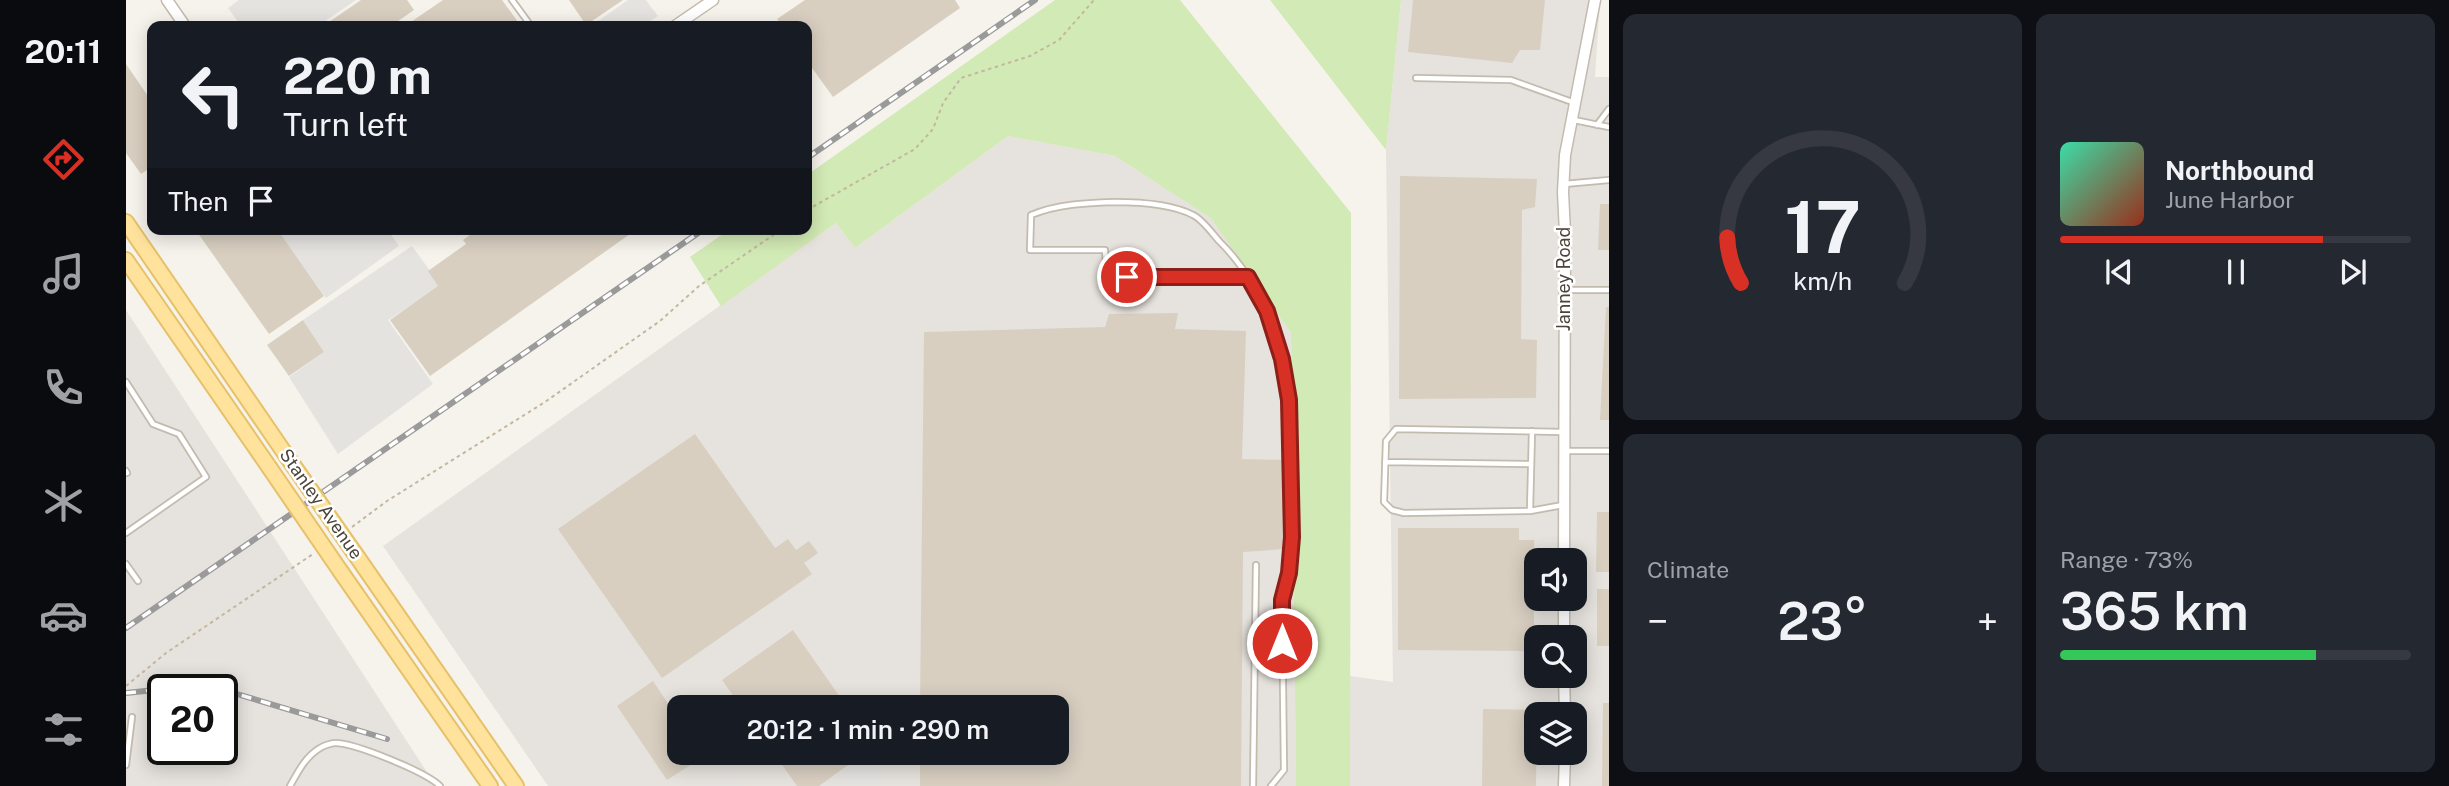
<!DOCTYPE html>
<meta charset="utf-8">
<style>
:root{--surface:#171b24;--page:#242831;--text:#f1f3f6;--muted:#9ea1a6;--line:#363941;--accent:#d93025}
body{margin:0;font-family:"Public Sans",sans-serif;background:var(--page);color:var(--text);height:100vh;display:flex;flex-direction:column;font-size:26px;white-space:nowrap}
*{box-sizing:border-box;margin:0}
p{font-size:23px;color:var(--muted)}
.icon{flex:none;width:38px;height:38px;fill:none;stroke:currentColor;stroke-width:2;stroke-linecap:round;stroke-linejoin:round}
.map{position:relative;flex:1;overflow:hidden}
.panel{display:flex;flex-direction:column;gap:14px;padding:14px;background:#0d0f14;width:840px}
.panel>*{flex:none}
.top-card{position:absolute;left:21px;top:21px;width:665px;height:214px;border-radius:14px;box-shadow:0 4px 18px #0003;background:#171b24;color:var(--text);overflow:hidden}
.tools{position:absolute;left:1398px;top:548px;display:grid;gap:14px}
.tools a{display:grid;place-items:center;width:63px;height:63px;border-radius:14px;background:var(--surface);box-shadow:0 4px 18px #0003;font-size:35px}
.speed{position:absolute;left:21px;top:674px;display:flex;gap:14px;font-size:35px;font-weight:700;text-align:center}
.speed>*{display:grid;place-content:center;width:91px;height:91px;border-radius:50%;background:var(--surface);box-shadow:0 4px 18px #0003;line-height:1}
.speed .limit{border:4px solid #111;border-radius:10px;background:#fff;color:#111}
.pin{position:absolute;display:grid;place-items:center;width:60px;height:60px;color:#fff;margin:-30px;border:4px solid #fff;border-radius:50%;box-shadow:0 2px 7px #0007}
.me{position:absolute;width:77px;margin:-38px;rotate:0deg;stroke-linejoin:round;filter:drop-shadow(0 0 5px #0008)}
.turn{display:flex;align-items:center;gap:24px;height:147px;padding:0 21px;font-size:32px}
.turn .icon{width:91px;height:91px;stroke-width:2.5}
.turn b{display:block;font-size:49px;line-height:60px}
.then{display:flex;align-items:center;height:66px;padding:0 21px;background:#0003;gap:14px;font-size:26px}
.big{font-size:52px;font-weight:600;line-height:1.1}
.panel .tile{flex:1;display:flex;flex-direction:column;justify-content:center;gap:10px;min-width:0;padding:0 24px;border-radius:14px;background:var(--page)}
.panel .dial{align-items:center;gap:0}
.dial svg{height:182px;overflow:visible;fill:none;stroke:var(--line);stroke-width:7;stroke-linecap:round;text-anchor:middle}
.dial text{fill:var(--text);stroke:none}
.song{display:flex;align-items:center;gap:21px}
.cover{width:84px;height:84px;border-radius:10px;background:linear-gradient(135deg,hsl(160 70% 55%),hsl(10 70% 35%))}
.played{height:7px;border-radius:4px;background:linear-gradient(90deg,var(--accent) 75%,var(--line) 75%)}
.keys{display:flex;justify-content:space-around;direction:ltr}
.heat{display:flex;justify-content:space-between;align-items:center;font-size:38px;direction:ltr}
.charge{height:10px;border-radius:5px;background:linear-gradient(90deg,#34c759 73%,var(--line) 0)}
.panel .tiles{flex:1;display:grid;gap:14px;grid-template-columns:repeat(2,1fr)}
.trip{position:absolute;left:541px;top:695px;width:402px;height:70px;border-radius:14px;background:var(--surface);box-shadow:0 4px 18px #0003;font-weight:600;line-height:70px;text-align:center}
main{display:flex;flex:1;min-height:0}
.tabs{display:flex;flex-direction:column;width:126px;justify-content:space-around;align-items:center;background:#090b0e;color:var(--muted)}
.tabs .icon{width:49px;height:49px}
.tabs .selected{color:var(--accent)}
.tabs b{font-size:32px;color:var(--text)}
.map>svg:first-child{display:block}
.industrial{fill:#e6e2dd;fill-rule:evenodd}
.green{fill:#d2eab5}
.parking{fill:#e5e3e0}
.building{fill:#d8cfc1}
.lines{fill:none;stroke-linecap:round;stroke-linejoin:round}
.service-casing{stroke:#c2bbae;stroke-width:8}
.minor-casing{stroke:#c2bbae;stroke-width:13}
.primary-casing{stroke:#e6c16a;stroke-width:18}
.path{stroke:#c4b79f;stroke-width:2;stroke-dasharray:3.5 3.5;stroke-linecap:butt}
.service{stroke:#fff;stroke-width:4.5}
.minor{stroke:#fff;stroke-width:10}
.primary{stroke:#ffe39c;stroke-width:14}
.rail-casing{stroke:#9a9a9a;stroke-width:6}
.rail{stroke:#fff;stroke-width:3.5;stroke-dasharray:10;stroke-linecap:butt}
.primary-bridge-casing{stroke:#e6c16a;stroke-width:18;stroke-linecap:butt}
.primary-bridge{stroke:#ffe39c;stroke-width:14}
.route-casing{stroke:#8d1f18;stroke-width:18}
.route{stroke:#d93025;stroke-width:12}
.labels{text-anchor:middle;stroke-width:5;stroke-linejoin:round;paint-order:stroke}
.street-label{font-size:18px;fill:#4b4439;stroke:#fff}
</style>
<main>
<nav class="tabs">
<b>20:11</b>
<svg class="icon selected" aria-label="directions" viewBox="0 0 24 24"><path d="M12 3l9 9-9 9-9-9zM9 14v-3h6M13 9l2 2-2 2"/></svg>
<svg class="icon" aria-label="music" viewBox="0 0 24 24"><path d="M9 18V5l10-2v13"/><circle cx="6" cy="18" r="3"/><circle cx="16" cy="16" r="3"/></svg>
<svg class="icon" aria-label="phone" viewBox="0 0 24 24"><path d="M5 4h4l2 5-3 2q2 4 5 5l2-3 5 2v4C11 20 4 13 5 4z"/></svg>
<svg class="icon" aria-label="climate" viewBox="0 0 24 24"><path d="M12 3v18M4 7l16 10M4 17L20 7"/></svg>
<svg class="icon" aria-label="car" viewBox="0 0 24 24"><path d="M5 17H2v-5l4-1 3-4h7l3 4 3 1v5h-3M9 17h6M6 11h13"/><circle cx="7" cy="17" r="2"/><circle cx="17" cy="17" r="2"/></svg>
<svg class="icon" aria-label="filters" viewBox="0 0 24 24"><path d="M4 7h16M4 17h16"/><circle cx="9" cy="7" r="2"/><circle cx="15" cy="17" r="2"/></svg>
</nav>
<div class="map">
<svg width="1483" height="786" viewBox="0 0 1483 786">
<rect width="100%" height="100%" fill="#f6f3ec"/>
<path class="industrial" d="M1275 0H1474L1469 77H1483V786H1224V676L1267 682 1260 150ZM1410 560H1449V598H1410ZM1410 637H1449V676H1410ZM1410 714H1449V752H1410Z
M882 136 989 156 1086 218 1165 333 1170 786H422L257 546 710 223 729 248ZM553 707H931V752H553Z
M0 310 310 786H0ZM37 690H96V749H37Z"/>
<path class="green" d="M929 0H1054L1225 213 1224 786H1170L1165 333 1085 218 989 156 882 136 729 248 710 223 595 306 564 257 604 229H681V175Z
M1145 0H1275L1260 150 1144 0Z"/>
<path class="parking" d="M113 0H230L192 26H115L102 8Z
M502 0H520L532 16 517 26H465Z
M150 229H261L273 246 200 298Z
M286 246 315 286 262 320 307 384 212 454 163 377 198 352 177 320Z
M728 761 757 766 756 786H694Z
M603 769 616 786H579Z"/>
<path class="building" d="M235 0H281L288 10 265 26H197Z
M317 0H376L395 26H279Z
M443 0H497L460 25Z
M679 0H829L834 8 707 97 681 61V26H657L651 19Z
M1287 0H1419L1414 50H1394L1386 63 1282 52Z
M0 64 26 102V167L15 174 0 153Z
M1274 176 1411 179 1409 207 1396 210 1395 339 1411 340 1410 398 1273 399Z
M1474 204H1483V250H1472Z
M69 229H151L198 296 143 334Z
M352 229H501L504 234 304 376 264 320 312 286 302 271 340 244 337 240Z
M1480 307H1483V420H1474Z
M1052 313 1049 329 1120 331 1116 459 1161 460 1158 549 1117 552 1115 786H794V752H931V707H794L798 332 979 327 983 314Z
M177 320 198 352 163 376 141 345Z
M569 434 649 548 662 539 670 550 683 541 692 553 678 563 686 574 536 678 432 529Z
M1471 512H1483V572H1470Z
M1272 528H1393V540H1408V651L1272 650Z
M1471 589H1483V646H1471Z
M667 630 721 707H615L596 680Z
M527 681 553 720V752H575L577 757 541 780 491 706Z
M1477 703H1483V786H1476Z
M1357 709 1411 710 1410 786H1356Z
M647 752H740L693 786H671Z"/>
<g class="lines">
<g class="service-casing">
<path id="service" d="M386 0 405 26
M1290 78 1385 80 1449 103
M1448 120 1483 127
M1471 125 1483 109
M1438 184 1483 180
M1122 277H981L979 250H904L905 215C932 204 959 203 988 202 1011 202 1046 204 1067 215 1076 219 1086 233 1093 241 1157 304 1164 389 1165 474 1166 517 1168 558 1156 600L1158 770 1145 786
M1439 290H1483
M0 382 27 424 53 434 80 477 0 533
M1439 451H1483
M1259 462 1405 464
M0 471 1 473
M1437 505 1404 511 1278 513 1266 510 1258 502 1260 441 1270 429 1438 432
M1404 511 1406 431
M0 564 12 581
M0 765 6 717
M164 786C172 772 179 757 194 748 197 746 205 743 209 743 229 743 300 772 314 786
M1127 786 1130 565"/>
</g>
<g class="minor-casing">
<path id="minor" d="M41 0 59 26
M549 26 587 0
M1438 560 1439 233 1437 192 1439 155 1469 0
M1438 598V637
M1438 676 1439 714
M1438 786 1439 752"/>
</g>
<g class="primary-casing">
<path id="primary" d="M0 222 160 455
M0 260 143 467
M232 558 390 786
M215 572 364 786"/>
</g>
<path class="path" d="M681 210 789 149 807 129 817 103 835 78 904 56 933 40 968 0
M226 527 261 501 419 402 534 321 573 286 656 229
M0 686 40 653 187 554"/>
<use href="#service" class="service"/>
<use href="#minor" class="minor"/>
<use href="#primary" class="primary"/>
<g class="rail-casing">
<path id="rail" d="M681 158 909 0
M0 628 578 229
M96 692 111 694 261 739
M0 693 56 687 76 690"/>
</g>
<use href="#rail" class="rail"/>
<g class="primary-bridge-casing">
<path id="primary-bridge" d="M160 455 232 558
M143 467 215 572"/>
</g>
<use href="#primary-bridge" class="primary-bridge"/>
</g>
<g class="lines">
<g class="route-casing">
<path id="route" d="M1001 277H1122L1141 311 1156 359 1163 400 1166 537 1163 573 1156 600V643"/>
</g>
<use href="#route" class="route"/>
</g>
<g class="labels">
<g class="street-label">
<text transform="translate(1438 279) rotate(-90)" y="6">Janney Road</text>
<text transform="translate(195 504) rotate(55)" y="6">Stanley Avenue</text>
</g>
</g>
</svg>
<div class="tools">
<a><svg class="icon" aria-label="sound" viewBox="0 0 24 24"><path d="M4 9h4l5-4v14l-5-4H4zM17 9q2 3 0 6"/></svg></a>
<a><svg class="icon" aria-label="search" viewBox="0 0 24 24"><circle cx="10" cy="10" r="6"/><path d="M15 15l6 6"/></svg></a>
<a><svg class="icon" aria-label="layers" viewBox="0 0 24 24"><path d="M12 4l9 5-9 5-9-5zM3 14l9 5 9-5"/></svg></a>
</div>
<div class="speed"><div class="limit">20</div></div>
<div class="pin" style="left:1001px;top:277px;background:#d93025"><svg class="icon" aria-label="arrive" viewBox="0 0 24 24"><path d="M6 21V4h12l-3 4 3 4H6"/></svg></div>
<svg class="me" style="left:1156px;top:643px" viewBox="-20 -20 40 40"><circle r="17" fill="#d93025" stroke="#fff" stroke-width="3"/><path d="M0-11L8 9 0 5-8 9z" fill="#fff"/></svg>
<div class="trip">20:12 · 1 min · 290 m</div>
<div class="top-card">
<div class="turn"><svg class="icon" aria-label="left" viewBox="0 0 24 24"><path d="M17 20v-9H6M10 6l-5 5 5 5"/></svg><div><b>220 m</b>Turn left</div></div>
<div class="then">Then<svg class="icon" aria-label="arrive" viewBox="0 0 24 24"><path d="M6 21V4h12l-3 4 3 4H6"/></svg></div>
</div>
</div>
<section class="panel">
<div class="tiles">
<div class="tile dial"><svg viewBox="0 0 100 80">
<path d="M14 69A42 42 0 1 1 86 69"/>
<path d="M14 69A42 42 0 0 1 8 49" stroke="#d93025"/>
<text x="50" y="56" font-size="32" font-weight="700">17</text>
<text x="50" y="72" font-size="11">km/h</text>
</svg></div>
<div class="tile">
<div class="song"><i class="cover"></i><div><b>Northbound</b><p>June Harbor</p></div></div>
<div class="played"></div>
<div class="keys"><svg class="icon" aria-label="previous" viewBox="0 0 24 24"><path d="M18 5L8 12l10 7zM5 5v14"/></svg><svg class="icon" aria-label="pause" viewBox="0 0 24 24"><path d="M8 5v14M16 5v14"/></svg><svg class="icon" aria-label="next" viewBox="0 0 24 24"><path d="M6 5l10 7-10 7zM19 5v14"/></svg></div>
</div>
<div class="tile"><p>Climate</p>
<div class="heat"><a>−</a><b class="big">23°</b><a>+</a></div>
</div>
<div class="tile"><p>Range · 73%</p><b class="big">365 km</b><div class="charge"></div></div>
</div>
</section>
</main>
